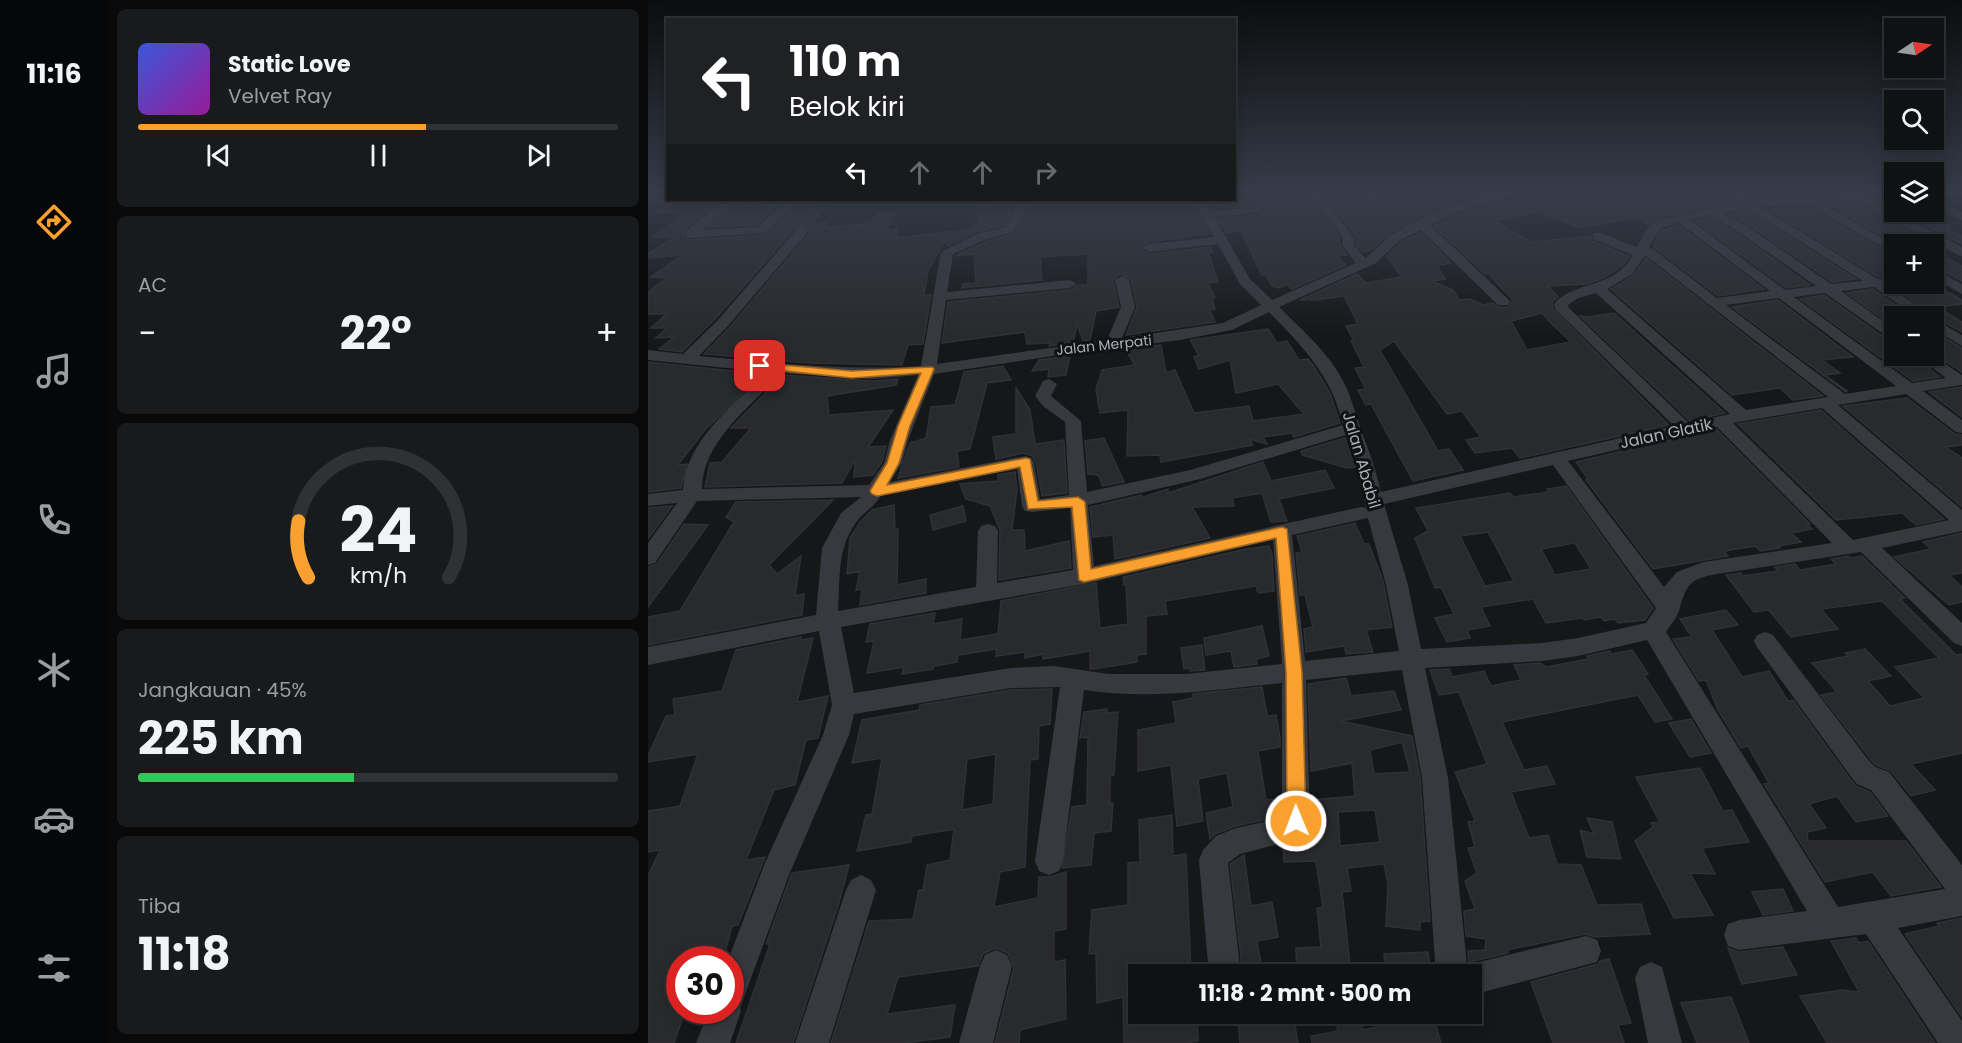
<!DOCTYPE html>
<html lang="id">
<meta charset="utf-8">
<style>
:root{--surface:#101113;--page:#191a1c;--text:#f1f3f6;--muted:#9c9da0;--line:#303133;--accent:#f9a02e}
body{margin:0;font-family:Poppins,sans-serif;background:var(--page);color:var(--text);height:100vh;display:flex;flex-direction:column;font-size:22px;white-space:nowrap}
*{box-sizing:border-box;margin:0}
p{font-size:20px;color:var(--muted)}
.icon{flex:none;width:33px;height:33px;fill:none;stroke:currentColor;stroke-width:2;stroke-linecap:round;stroke-linejoin:round}
.map{position:relative;flex:1;overflow:hidden}
.drawer{display:flex;flex-direction:column;gap:9px;padding:9px;background:#09090a;width:540px}
.drawer>*{flex:none}
.banner{position:absolute;left:18px;top:18px;width:570px;height:183px;border-radius:0px;box-shadow:0 3px 15px #0003,0 0 0 2px var(--line);background:#202124;color:#fff;overflow:hidden}
.needle{width:39px;rotate:77deg}
.buttons{position:absolute;left:1236px;top:18px;display:grid;gap:12px}
.buttons a{display:grid;place-items:center;width:60px;height:60px;border-radius:0px;background:var(--surface);box-shadow:0 3px 15px #0003,0 0 0 2px var(--line);font-size:30px}
.speed{position:absolute;left:18px;top:946px;display:flex;gap:12px;font-size:30px;font-weight:700;text-align:center}
.speed>*{display:grid;place-content:center;width:78px;height:78px;border-radius:50%;background:var(--surface);box-shadow:0 3px 15px #0003,0 0 0 2px var(--line);line-height:1}
.speed .limit{border:9px solid #d22;background:#fff;color:#111}
.pin{position:absolute;display:grid;place-items:center;width:51px;height:51px;color:#fff;margin:-26px;border-radius:12px;box-shadow:0 3px 9px #0006}
.me{position:absolute;width:66px;margin:-33px;rotate:359deg;stroke-linejoin:round;filter:drop-shadow(0 0 4px #0008)}
.turn{display:flex;align-items:center;gap:21px;height:126px;padding:0 24px;font-size:27px}
.turn .icon{width:78px;height:78px;stroke-width:2.5}
.turn b{display:block;font-size:42px;line-height:51px}
.lanes{display:flex;align-items:center;height:57px;padding:0 24px;background:#0003;justify-content:center;gap:30px;direction:ltr}
.lanes .off{opacity:.35}
.big{font-size:45px;font-weight:700;line-height:1.1}
.drawer .tile{flex:1;display:flex;flex-direction:column;justify-content:center;gap:9px;min-width:0;padding:0 21px;border-radius:9px;background:var(--page)}
.drawer .dial{align-items:center;gap:0}
.dial svg{height:156px;overflow:visible;fill:none;stroke:var(--line);stroke-width:7;stroke-linecap:round;text-anchor:middle}
.dial text{fill:var(--text);stroke:none}
.song{display:flex;align-items:center;gap:18px}
.cover{width:72px;height:72px;border-radius:9px;background:linear-gradient(135deg,hsl(230 70% 55%),hsl(300 70% 35%))}
.played{height:6px;border-radius:3px;background:linear-gradient(90deg,var(--accent) 60%,var(--line) 60%)}
.keys{display:flex;justify-content:space-around;direction:ltr}
.heat{display:flex;justify-content:space-between;align-items:center;font-size:33px;direction:ltr}
.charge{height:9px;border-radius:4px;background:linear-gradient(90deg,#34c759 45%,var(--line) 0)}
.trip{position:absolute;left:480px;top:964px;width:354px;height:60px;border-radius:0px;background:var(--surface);box-shadow:0 3px 15px #0003,0 0 0 2px var(--line);font-weight:700;line-height:60px;text-align:center}
main{display:flex;flex:1;min-height:0}
.tab-bar{display:flex;flex-direction:column;width:108px;justify-content:space-around;align-items:center;background:#060708;color:var(--muted)}
.tab-bar .icon{width:42px;height:42px}
.tab-bar .selected{color:var(--accent)}
.tab-bar b{font-size:27px;color:var(--text)}
.map>svg:first-child{display:block}
.building{fill:#292a2d;stroke:#303135;stroke-width:1.5;fill-rule:evenodd}
.lines{fill:none;stroke-linecap:round;stroke-linejoin:round}
.street{fill:#37393e;fill-rule:evenodd}
.route{fill:#f9a02e;stroke:#a2681e;stroke-width:1.5}
.labels{text-anchor:middle;stroke-width:6;stroke-linejoin:round;paint-order:stroke}
.far-street-label{font-size:14px;fill:#a8afb9;stroke:#111214}
.street-label{font-size:16px;fill:#a8afb9;stroke:#111214}
</style>
<main>
<nav class="tab-bar">
<b>11:16</b>
<svg class="icon selected" aria-label="directions" viewBox="0 0 24 24"><path d="M12 3l9 9-9 9-9-9zM9 14v-3h6M13 9l2 2-2 2"/></svg>
<svg class="icon" aria-label="music" viewBox="0 0 24 24"><path d="M9 18V5l10-2v13"/><circle cx="6" cy="18" r="3"/><circle cx="16" cy="16" r="3"/></svg>
<svg class="icon" aria-label="phone" viewBox="0 0 24 24"><path d="M5 4h4l2 5-3 2q2 4 5 5l2-3 5 2v4C11 20 4 13 5 4z"/></svg>
<svg class="icon" aria-label="climate" viewBox="0 0 24 24"><path d="M12 3v18M4 7l16 10M4 17L20 7"/></svg>
<svg class="icon" aria-label="car" viewBox="0 0 24 24"><path d="M5 17H2v-5l4-1 3-4h7l3 4 3 1v5h-3M9 17h6M6 11h13"/><circle cx="7" cy="17" r="2"/><circle cx="17" cy="17" r="2"/></svg>
<svg class="icon" aria-label="filters" viewBox="0 0 24 24"><path d="M4 7h16M4 17h16"/><circle cx="9" cy="7" r="2"/><circle cx="15" cy="17" r="2"/></svg>
</nav>
<section class="drawer">
<div class="tile">
<div class="song"><i class="cover"></i><div><b>Static Love</b><p>Velvet Ray</p></div></div>
<div class="played"></div>
<div class="keys"><svg class="icon" aria-label="previous" viewBox="0 0 24 24"><path d="M18 5L8 12l10 7zM5 5v14"/></svg><svg class="icon" aria-label="pause" viewBox="0 0 24 24"><path d="M8 5v14M16 5v14"/></svg><svg class="icon" aria-label="next" viewBox="0 0 24 24"><path d="M6 5l10 7-10 7zM19 5v14"/></svg></div>
</div>
<div class="tile"><p>AC</p>
<div class="heat"><a>−</a><b class="big">22°</b><a>+</a></div>
</div>
<div class="tile dial"><svg viewBox="0 0 100 80">
<path d="M14 69A42 42 0 1 1 86 69"/>
<path d="M14 69A42 42 0 0 1 9 40" stroke="#f9a02e"/>
<text x="50" y="56" font-size="32" font-weight="700">24</text>
<text x="50" y="72" font-size="11">km/h</text>
</svg></div>
<div class="tile"><p>Jangkauan · 45%</p><b class="big">225 km</b><div class="charge"></div></div>
<div class="tile"><p>Tiba</p><b class="big">11:18</b></div>
</section>
<div class="map">
<svg width="1314" height="1043" viewBox="0 0 1314 1043">
<rect width="100%" height="100%" fill="#161719"/>
<path class="building" d="M628 190H657L690 234 692 246 699 255 689 256 698 265 644 289 639 284 631 288 624 286 618 275H614L593 231 578 233 570 219 609 215 616 212 617 208 613 206 563 208 557 200H594L593 196 632 194Z
M672 190H759L718 192 711 198 718 202 787 199 789 193 787 191 852 190 813 200 776 215 744 232 723 250 715 252 708 244 709 238Z
M934 190H1070L1085 202 1010 218 1001 225 988 217 930 228 893 211 846 221 883 242 943 236 944 241 981 256 975 265 955 278 939 284 900 286 910 297 904 302 905 309 1021 425 872 458 864 448 827 453 818 440 833 437 814 411 799 414 746 341 732 350 790 451 801 449 815 470 765 481 723 404 718 405 710 390 718 389 707 368 716 367 703 341H706L698 326 710 324 696 296 667 300H652L709 274 718 283 754 277 739 256 753 242 773 233 803 263 789 266 797 279 784 281 805 290 811 300 822 299 835 305 845 303 850 307H860L865 300 840 273 837 274 786 226 810 214 852 202ZM894 313 903 323 923 342 879 350 863 321Z
M1088 190H1240L1242 191 1103 199Z
M385 200H543L562 234 501 242 493 249 501 254 562 247 565 252H560L570 282 560 283 567 297 564 298 567 309 562 310 567 322 478 335 489 307 483 280 473 274 465 280 471 307 448 311 442 340 435 341 429 324 425 342 401 346 403 343 379 344 377 332 294 343 300 302 422 290 431 285H440V254L392 257 394 280 314 288 315 284 328 283 326 254 307 256 337 242 367 234Z
M369 201 356 225 327 232 300 246 297 241 280 271 276 295H283L275 344 260 345 254 365 162 363 56 354 82 327 160 235 162 231 153 225 148 227 68 318 34 352 11 349 26 337 8 338 19 328H3L18 314H0V292L19 278 3 277 35 255 0 258V254L27 237H4L38 213H5L15 206H65L37 229 36 238 41 240 117 235 151 204H164L159 209 176 208 163 225 179 223 178 227 222 224 229 214 248 213 238 230 250 229 248 238 326 229 324 224 332 223 327 206Z
M1209 203 1295 249 1286 250V244H1248L1182 205Z
M130 205 109 225 60 227 85 206Z
M1158 206 1246 256V275L1230 277 1119 209Z
M1099 210 1208 279 1184 282 1100 224 1081 214Z
M1252 212H1276L1304 227H1296L1314 236V244Z
M1063 217 1090 234 1162 285 1138 288 1047 221Z
M1030 225 1116 289 1070 296 1007 248 1006 243 1013 231Z
M1286 251 1314 266V281L1286 267Z
M998 258 1175 396 1145 400 1132 388 1084 395 963 289 985 276Z
M1286 280 1296 286 1291 287 1314 300V304L1289 307 1314 322V332L1286 317 1247 287 1253 284H1286Z
M1225 289 1264 316H1246V327L1199 293Z
M1176 295 1240 340 1246 341V356H1267L1292 377 1265 381 1152 299Z
M1130 300 1205 357 1174 360 1192 373 1177 375 1199 391 1198 392 1084 307Z
M966 313 1077 413 1042 421 932 316 940 317Z
M620 329 629 343 639 341 651 360 660 359 665 365 682 393 692 423 646 437 644 433 615 437 619 444 601 439 605 445 513 462 512 455 479 456 480 410 452 413 448 389 454 370 487 365 477 349 513 345 518 373 527 370 546 413 601 406 605 421 656 414 630 384 588 393 582 360 551 369 546 357 551 355 542 340Z
M1286 331 1314 348V372L1286 354Z
M422 356 418 375 400 377 401 369 384 371 391 360Z
M0 362 114 374 56 431 30 465 39 464 33 488 0 492Z
M355 366 363 380 339 383 322 449 309 451 311 467 250 478 262 443 278 438 283 407 307 405 316 372Z
M135 375 224 381 250 379 248 385 179 396 181 415 245 410 220 447 238 446 234 462 225 475 206 477 207 460 194 483 57 487 62 463 74 462 103 428H83Z
M1314 387V417L1281 392Z
M368 388 382 410 387 444 416 440 419 493 394 496 388 462 384 456 375 453 348 459 345 437 368 434Z
M1259 398 1307 434 1314 435V445L1298 447 1314 458V507L1195 406Z
M1173 410 1296 519 1268 525 1254 513 1188 520 1090 424Z
M1068 429 1162 524H1159L1164 529 1143 533 1153 542 1130 546 1132 548 1112 551 1107 546 1076 551 1080 556 1005 569 938 480 940 479 928 462Z
M456 438 476 482 455 486 450 475 440 474 437 441Z
M697 438 707 467 699 468 654 455 653 451Z
M615 462 623 481 677 470 686 488 631 499 639 521 623 522 614 493 584 498 586 506 544 507 562 538 467 559 465 535 445 537 442 507 493 495 495 497 520 489V493Z
M367 472 369 489 364 530H376L377 551 421 541 423 568 351 580 352 530 342 506 318 499 312 484 350 481V475Z
M918 486 1005 608 997 620 970 623 967 619 956 621 953 617 936 620 934 618 898 623 885 599 833 607 842 626 819 630 822 638 799 642 787 618 806 614 793 587 787 588 767 538 780 531 768 508 862 493 865 497 901 492 899 489ZM840 532 866 581 837 586 812 536ZM927 543 943 569 907 575 893 549Z
M185 500 121 565 129 574 153 556 147 596 156 594 154 615 0 645V617L32 611 86 522 78 517 88 502Z
M246 505 247 529H250L249 585 278 579V593L212 605 214 589 208 590 212 571 199 574 202 538 212 522 224 510Z
M24 506 0 539V508Z
M315 506 318 521 285 530 282 515Z
M707 523 716 544H721L735 581 744 627 718 630 725 652 698 654 696 646 658 652 656 629 665 627 657 595H652L648 553 654 552 649 536Z
M36 524 60 525 0 607V567L9 564Z
M1314 533V573L1301 575 1314 587V602L1301 605 1246 557 1283 549 1275 542Z
M621 546 624 554 626 591 610 593 608 586 517 601 519 614 498 616V654L489 655V662L445 669H442V651L395 659V654L377 658V652L348 656 349 649 310 655 309 662 286 666 285 669 254 674 256 667 219 673 226 641 218 642 222 624 287 613 285 624 314 619 312 640 350 634 353 601 448 583 452 628 480 624 478 584 476 585 475 577 598 549Z
M1200 556 1202 558 1214 556 1257 598 1252 599 1308 655 1314 654V753L1263 764 1287 790 1263 796 1243 771 1228 765 1224 761 1173 695 1189 692 1164 663 1200 656 1197 653 1217 649 1243 676 1220 681 1242 706 1276 698 1247 667 1291 658 1234 601 1173 609 1190 629 1143 637 1121 610 1106 612 1078 575 1093 573 1095 576 1130 571 1127 567 1147 564 1152 570 1188 564 1183 559Z
M1078 610 1090 625 1064 630 1094 677 1121 671 1140 701 1145 700 1202 779 1208 786 1222 792 1240 816 1208 822 1189 796 1161 804 1178 828 1159 832 1160 841H1258L1293 887 1243 896 1225 872 1177 882 1116 784 1121 783 1100 746 1093 748 1070 710 1058 680 1051 681 1025 639 1044 637 1032 619Z
M614 626 621 656 608 659 609 664 586 667 583 651 558 655 556 638Z
M153 637V640L165 638 149 702 180 696 170 738 158 740 147 785 126 790 98 860 117 857 90 925 84 926 75 960H32V1011H37L26 1043H0V876L12 850 0 852V811L32 806 50 754 0 762V756L18 716 27 715 25 699 74 691 88 650Z
M554 645 557 670 542 671V668L536 669 533 648Z
M984 650 1000 674 996 675 1024 719 1007 722 990 695 854 722 876 770 899 766 907 784 863 792 881 838 900 835 909 864 933 865 949 905 993 904 1002 934 946 937 937 934 859 950 860 953 821 962 820 951 837 950 838 939 818 936 816 911 827 909 817 881 829 873 820 848 827 847 820 822 827 821 807 772 839 764 811 692 791 695 782 670 801 669 804 677 836 671 843 686 873 680 866 665 892 663 898 667 940 659 939 656 962 651 963 654Z
M698 678 703 696 746 691 753 710 692 721 764 736 772 778 782 921 772 922V930L738 926 740 884 736 864 699 868 703 891 694 892 703 975H649L648 948 673 947 669 908 675 907 668 861 636 862 635 845 651 841 661 835 664 821V800L707 796 704 763 663 771 660 684ZM754 742 762 772 726 774 722 750ZM727 810 732 842 692 846 690 812Z
M614 687 619 716 628 715 632 738V747L610 751 618 800 624 799 628 817 588 826 567 834 562 839 558 813 585 807 579 773 550 779 555 821 529 826 523 765 490 771V730L528 723 525 702 545 698V694Z
M404 689 402 724 391 726 390 759 382 760 377 867 352 872 346 907 390 898 391 877H402L418 872V929L406 931V962L417 960 418 1019 372 1030 371 1043H347L366 967 360 953 347 948 335 954 330 966 250 977 239 1014 307 1005 302 1037 256 1043H183L221 921 265 919 271 890H275L279 865 302 860 306 829 264 836 263 842 209 851 218 815 224 814 234 758 204 763 214 720 271 710 272 705 363 690ZM348 754 345 804 314 810 319 759Z
M459 709V713L470 712 466 775 462 776V803H465L463 831 446 833 443 865 414 868 424 807 439 805 440 737 432 738 436 712Z
M1043 719 1063 753 1042 757 1021 723Z
M1052 768 1075 811 1084 810 1101 842 1054 848 1067 874 1042 873 1065 915 1026 918 987 841 1005 827 1003 823 1012 822 988 777Z
M524 815 525 856 538 854 543 975H490V1014H549L550 1041 540 1043H476L475 997 449 1003 448 953 441 954 444 910 480 905V863L492 862 491 820Z
M939 818 964 822 973 859 939 857 932 830 946 834Z
M596 855 603 906 624 902 630 937 609 941 615 975H595L582 864Z
M201 865 191 903 145 1043H88L122 944H118L144 873Z
M1135 889 1145 911 1115 915 1104 892Z
M1314 918V1017L1257 934 1291 926 1289 923Z
M1208 938 1211 943 1220 941 1287 1043H1179L1152 996 1194 990 1211 992 1183 941Z
M1135 947 1149 975 1094 984 1080 948 1091 952Z
M780 952 783 975H738L736 954Z
M961 959 983 1023 970 1025 976 1043H905L883 982 950 964 952 961Z
M1083 997 1101 1043H1049L1033 1003Z
M623 1014H645L650 1043H592L590 1022Z
M711 1014 715 1030 784 1014 793 1043H664L663 1036 690 1031 687 1019Z"/>
<g class="lines">
<path class="street" d="M659 190H669L707 239 706 245 717 258C727 252 735 240 745 234 783 211 842 188 886 190L809 212 782 225 860 299 862 302 860 305H850L773 230 752 240 728 263 631 307C651 327 673 346 688 369 701 388 706 409 713 430 721 451 728 470 733 492L1026 426 907 309 906 304C924 281 966 290 985 255L945 239V233H953L989 247 999 229 1010 220 1090 203 1072 190H1084L1102 201 1246 193V199L1225 200 1314 247V256L1310 255 1210 201 1174 203 1246 245V254L1159 204 1112 207 1230 279 1246 277V284H1251L1241 286 1283 316H1267L1226 287 1193 291 1246 329V339L1241 338 1177 293 1146 297 1264 383 1298 378 1269 356H1285L1314 375V385L1275 391 1314 420V433L1308 432 1258 394 1190 405 1314 510V531L1234 548 1314 623V646L1306 643 1213 552 1069 574C1040 579 1038 586 1031 611 1029 617 1022 626 1018 632L1190 907 1297 889 1223 790 1209 784 1204 778 1109 647 1106 641 1109 635 1117 632 1125 635 1222 762 1227 767 1241 772 1314 865V916L1250 928 1314 1021V1043H1290L1218 934 1091 950 1080 946 1076 935 1080 924 1091 920 1159 911 999 640 930 656 894 661 777 668 800 778 819 965 938 936 949 940 953 951 949 962 824 995V975H788L774 778 754 670 658 680 662 821C659 829 658 835 650 839L592 854 580 863 593 975H561L551 860 555 850 568 836 588 828 634 818V683C568 690 502 700 436 690L415 861 411 871 401 875 391 871 387 861 412 687 363 688 206 714 201 735 141 875 92 1008 93 1011 82 1043H48L61 1011H82V960H80L117 863 175 735 184 705 171 631 0 665V647L168 615 174 548 193 513 213 497 49 501 7 563 0 565V543L29 503 0 506V494L35 490C37 441 86 404 119 372L0 360V350L35 354 70 320 150 228 154 227 160 231 158 234 80 326 51 356C125 363 198 371 273 366L293 252 328 234 357 227 372 200H383L366 232 336 240 305 254 299 292 422 280 429 284 422 288 298 300 289 364 459 340 473 307 467 280 474 276 481 280 487 307 474 338 575 323 613 305 592 284 570 244 501 252 495 248 501 244 566 237 545 200H555L562 210 613 208 615 210 609 213 566 217 602 279 624 300 708 263 694 245 695 239 692 233ZM1099 208 1215 281 1183 284 1099 226 1075 213ZM1063 215 1091 232 1168 286 1137 290 1042 220ZM1030 222 1122 291 1069 298 1001 246 1012 229ZM997 255 1180 397 1098 410 959 289 984 274ZM948 293 1082 414 1041 423 921 308 920 305 930 298ZM1131 298 1248 386 1197 394 1078 305ZM621 312C655 347 684 376 695 425L542 470 439 492 433 421 403 396 409 384 401 379 395 381 387 396 395 406 417 422 421 495 392 499 386 462 383 458 377 456 242 482 254 463 260 440 286 374 405 356 532 340 584 330ZM134 373 224 379 270 375 242 440 236 463 221 485 54 489C54 441 104 405 134 373ZM1174 408 1301 520 1205 540 1085 423ZM1069 427 1184 543 1055 562 1029 572 1016 587 920 461ZM698 435 708 461 718 508 713 507 446 566 440 505 552 479ZM905 465 1008 608 998 623 930 638 894 643 773 649 760 585 736 504ZM369 469 374 506 377 511 384 512 422 508 425 570 349 583 350 531 347 526 340 524 333 526 330 531 328 587 190 611C192 581 189 549 207 524 214 513 225 508 233 496ZM720 518 738 585 751 651 657 661 644 535ZM625 540 634 664 538 674H461L406 666 363 668 206 693 193 627 436 584Z
M1286 190H1314V194L1286 196Z
M783 192 787 193V197L718 200 713 197 718 194Z
M0 198H20V200H152L117 233 42 238 38 237V231L71 204H0ZM136 203 110 227 54 230 84 204Z
M1286 199 1314 212V220L1286 206Z
M1286 269 1314 284V294L1286 278Z
M1286 319 1314 335V346L1286 329Z
M213 875 223 880 228 890 181 1043H147L198 890 203 880Z
M348 950 359 955 364 966 345 1043H311L332 966 337 955Z
M1003 962 1014 967 1034 1043H1000L987 978 992 967Z"/>
</g>
<linearGradient id="sky" x2="0" y2="1"><stop stop-color="#0c0d0e"/><stop offset="0.57" stop-color="#363c49"/><stop offset="1" stop-color="#363c49" stop-opacity="0"/></linearGradient>
<rect width="1314" height="336" fill="url(#sky)"/>
<path class="route" d="M112 363 204 371 284 367 286 369 262 426 251 463 239 485 378 458 382 459 390 501 430 497 437 502 443 569 634 527 639 529 654 672 658 821 655 828 648 830 642 828 639 821 638 672 628 538 436 582 431 580 424 507 380 509 372 467 229 496 224 494 222 491 239 463 250 426 273 373 204 378 108 368V364Z"/>
<g class="labels">
<g class="far-street-label">
<text transform="translate(456 345) rotate(-6)" y="5">Jalan Merpati</text>
</g>
<g class="street-label">
<text transform="translate(1018 433) rotate(-12)" y="6">Jalan Glatik</text>
<text transform="translate(714 460) rotate(74)" y="6">Jalan Ababil</text>
</g>
</g>
</svg>
<div class="buttons">
<a><svg class="needle" viewBox="-14 -14 28 28"><path d="M0-13l5 13h-10z" fill="#e53935"/><path d="M0 13l5-13h-10z" fill="#9c9da0"/></svg></a>
<a><svg class="icon" aria-label="search" viewBox="0 0 24 24"><circle cx="10" cy="10" r="6"/><path d="M15 15l6 6"/></svg></a>
<a><svg class="icon" aria-label="layers" viewBox="0 0 24 24"><path d="M12 4l9 5-9 5-9-5zM3 14l9 5 9-5"/></svg></a>
<a>+</a>
<a>−</a>
</div>
<div class="speed"><div class="limit">30</div></div>
<div class="pin" style="left:112px;top:366px;background:#d93025"><svg class="icon" aria-label="arrive" viewBox="0 0 24 24"><path d="M6 21V4h12l-3 4 3 4H6"/></svg></div>
<svg class="me" style="left:648px;top:821px" viewBox="-20 -20 40 40"><circle r="17" fill="#f9a02e" stroke="#fff" stroke-width="3"/><path d="M0-11L8 9 0 5-8 9z" fill="#fff"/></svg>
<div class="trip">11:18 · 2 mnt · 500 m</div>
<div class="banner">
<div class="turn"><svg class="icon" aria-label="left" viewBox="0 0 24 24"><path d="M17 20v-9H6M10 6l-5 5 5 5"/></svg><div><b>110 m</b>Belok kiri</div></div>
<div class="lanes"><svg class="icon" aria-label="left" viewBox="0 0 24 24"><path d="M17 20v-9H6M10 6l-5 5 5 5"/></svg><svg class="icon off" aria-label="ahead" viewBox="0 0 24 24"><path d="M12 20V5M6 11l6-6 6 6"/></svg><svg class="icon off" aria-label="ahead" viewBox="0 0 24 24"><path d="M12 20V5M6 11l6-6 6 6"/></svg><svg class="icon off" aria-label="right" viewBox="0 0 24 24"><path d="M7 20v-9h11M14 6l5 5-5 5"/></svg></div>
</div>
</div>
</main>
